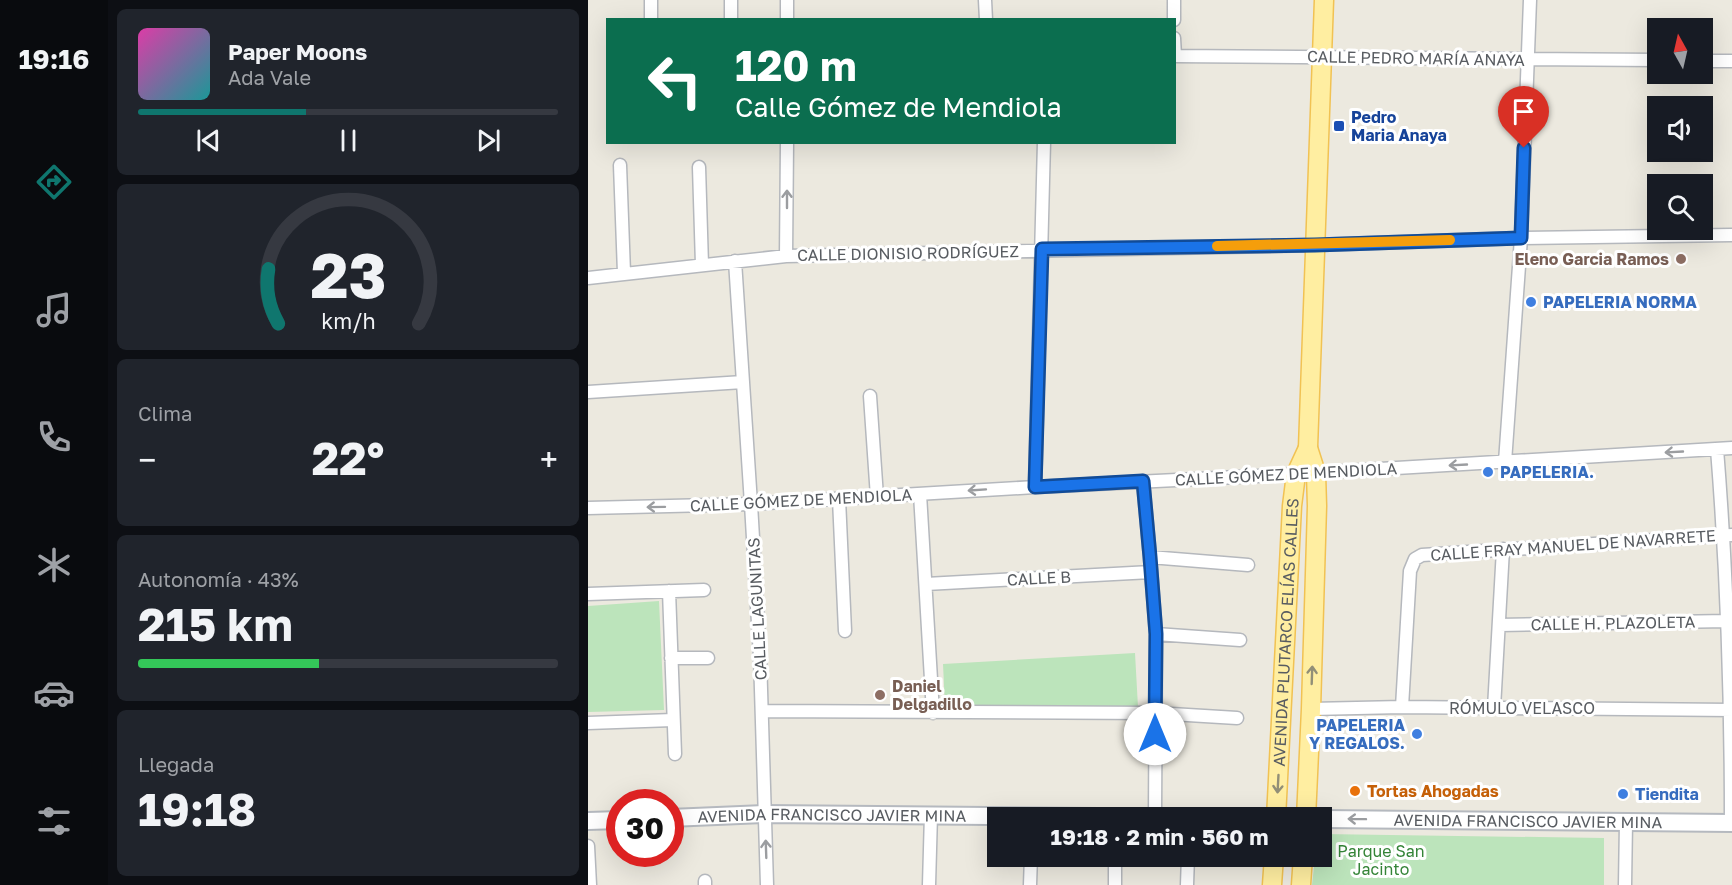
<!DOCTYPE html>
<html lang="es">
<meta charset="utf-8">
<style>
:root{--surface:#171b24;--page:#20242c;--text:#f1f3f6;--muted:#9ea1a6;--line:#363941;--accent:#0f766e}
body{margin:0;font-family:"Golos Text",sans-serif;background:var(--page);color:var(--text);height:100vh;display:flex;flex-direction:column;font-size:22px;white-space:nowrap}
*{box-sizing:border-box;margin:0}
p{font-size:20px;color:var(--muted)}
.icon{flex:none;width:33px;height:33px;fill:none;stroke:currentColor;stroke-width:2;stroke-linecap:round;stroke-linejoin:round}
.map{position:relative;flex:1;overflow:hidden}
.side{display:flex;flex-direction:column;gap:9px;padding:9px;background:#0d0f14;width:480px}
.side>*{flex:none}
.hud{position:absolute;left:18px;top:18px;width:570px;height:126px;border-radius:0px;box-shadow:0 6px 24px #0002;background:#0b6e4f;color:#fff;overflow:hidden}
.needle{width:39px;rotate:352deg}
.buttons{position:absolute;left:1059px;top:18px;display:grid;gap:12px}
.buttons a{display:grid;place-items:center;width:66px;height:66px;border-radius:0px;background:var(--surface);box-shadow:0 6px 24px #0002;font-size:30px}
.speed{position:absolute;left:18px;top:789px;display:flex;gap:12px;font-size:30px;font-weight:700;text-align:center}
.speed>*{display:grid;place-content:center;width:78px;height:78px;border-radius:50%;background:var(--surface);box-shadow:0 6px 24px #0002;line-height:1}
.speed .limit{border:9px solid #d22;background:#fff;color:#111}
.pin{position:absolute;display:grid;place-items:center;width:51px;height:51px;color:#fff;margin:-62px -26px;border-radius:50% 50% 50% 0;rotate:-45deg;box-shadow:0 0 6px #0007}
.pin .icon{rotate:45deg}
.me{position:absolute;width:66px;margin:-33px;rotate:0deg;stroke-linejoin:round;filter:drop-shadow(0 0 4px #0008)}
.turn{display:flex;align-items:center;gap:21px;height:126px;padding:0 30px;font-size:27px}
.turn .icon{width:78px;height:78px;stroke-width:2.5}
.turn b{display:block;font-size:42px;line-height:51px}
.big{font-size:45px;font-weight:700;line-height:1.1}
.side .widget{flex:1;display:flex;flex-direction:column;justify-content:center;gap:9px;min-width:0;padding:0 21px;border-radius:9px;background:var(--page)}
.side .dial{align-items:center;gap:0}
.dial svg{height:156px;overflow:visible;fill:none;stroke:var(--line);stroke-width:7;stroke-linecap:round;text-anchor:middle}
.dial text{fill:var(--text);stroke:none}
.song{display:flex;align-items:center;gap:18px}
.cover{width:72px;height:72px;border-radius:9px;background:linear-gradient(135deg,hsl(320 70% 55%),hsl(180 70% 35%))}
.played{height:6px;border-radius:3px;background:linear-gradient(90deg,var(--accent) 40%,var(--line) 40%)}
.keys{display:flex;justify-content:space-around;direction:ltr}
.heat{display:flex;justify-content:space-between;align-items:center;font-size:33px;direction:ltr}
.charge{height:9px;border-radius:4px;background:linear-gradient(90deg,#34c759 43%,var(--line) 0)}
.trip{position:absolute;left:399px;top:807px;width:345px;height:60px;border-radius:0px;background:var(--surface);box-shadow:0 6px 24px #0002;font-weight:700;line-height:60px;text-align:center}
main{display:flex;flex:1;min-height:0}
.tabs{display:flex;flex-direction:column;width:108px;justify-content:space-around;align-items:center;background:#090b0e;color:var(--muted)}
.tabs .icon{width:42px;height:42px}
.tabs .on{color:var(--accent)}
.tabs b{font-size:27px;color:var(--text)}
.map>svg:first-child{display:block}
.green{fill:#bce4bb}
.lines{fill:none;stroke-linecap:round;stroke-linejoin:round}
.street-casing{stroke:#b5b8bd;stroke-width:15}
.secondary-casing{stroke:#b5b9bf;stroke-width:20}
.primary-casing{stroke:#f1c253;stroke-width:21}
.street{stroke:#fff;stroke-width:12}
.secondary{stroke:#fff;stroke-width:16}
.primary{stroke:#ffeea1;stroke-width:18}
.oneway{stroke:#9b9da0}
.oneway2{stroke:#928f77}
.route-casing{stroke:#114b97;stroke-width:15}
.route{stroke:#1a73e8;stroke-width:10}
.slow{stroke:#f59e0b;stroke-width:10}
.transit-dot{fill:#1a4fb4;stroke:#fff;stroke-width:2}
.education-dot{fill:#8d6e63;stroke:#fff;stroke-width:2}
.shop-dot{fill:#3f7fe0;stroke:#fff;stroke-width:2}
.food-dot{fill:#e8710a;stroke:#fff;stroke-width:2}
.labels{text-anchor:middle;stroke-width:6;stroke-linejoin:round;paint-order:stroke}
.street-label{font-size:16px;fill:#585c61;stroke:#fff}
.transit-label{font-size:16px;font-weight:bold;fill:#164399;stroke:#fff;text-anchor:start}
.education-label{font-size:16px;font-weight:bold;fill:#785e54;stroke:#fff;text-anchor:end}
.shop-label{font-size:16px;font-weight:bold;fill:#366cbe;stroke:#fff;text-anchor:start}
.food-label{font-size:16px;font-weight:bold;fill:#c56008;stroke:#fff;text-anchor:start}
.park-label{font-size:16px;fill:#348437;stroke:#fff}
</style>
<main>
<nav class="tabs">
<b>19:16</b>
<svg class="icon on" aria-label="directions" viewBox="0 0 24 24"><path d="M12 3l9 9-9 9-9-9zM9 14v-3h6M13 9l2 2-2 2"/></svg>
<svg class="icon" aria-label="music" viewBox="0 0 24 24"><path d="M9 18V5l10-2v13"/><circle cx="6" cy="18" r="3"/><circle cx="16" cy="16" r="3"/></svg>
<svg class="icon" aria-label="phone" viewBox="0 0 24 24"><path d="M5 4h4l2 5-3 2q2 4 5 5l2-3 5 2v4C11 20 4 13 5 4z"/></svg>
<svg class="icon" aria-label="climate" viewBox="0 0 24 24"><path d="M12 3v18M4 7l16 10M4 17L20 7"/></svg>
<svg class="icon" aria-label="car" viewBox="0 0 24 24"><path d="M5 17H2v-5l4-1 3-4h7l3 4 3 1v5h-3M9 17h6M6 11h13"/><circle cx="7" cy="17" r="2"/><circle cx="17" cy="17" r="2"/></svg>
<svg class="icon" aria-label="filters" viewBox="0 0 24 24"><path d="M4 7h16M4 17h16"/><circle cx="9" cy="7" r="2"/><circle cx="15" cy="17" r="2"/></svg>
</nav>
<section class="side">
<div class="widget">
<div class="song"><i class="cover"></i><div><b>Paper Moons</b><p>Ada Vale</p></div></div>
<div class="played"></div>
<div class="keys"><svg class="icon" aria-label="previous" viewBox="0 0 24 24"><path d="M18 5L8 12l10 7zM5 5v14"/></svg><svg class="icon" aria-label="pause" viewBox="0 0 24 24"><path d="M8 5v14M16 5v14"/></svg><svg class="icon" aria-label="next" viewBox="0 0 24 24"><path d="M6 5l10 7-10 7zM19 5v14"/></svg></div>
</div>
<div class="widget dial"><svg viewBox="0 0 100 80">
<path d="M14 69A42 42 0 1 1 86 69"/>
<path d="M14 69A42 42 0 0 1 9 41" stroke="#0f766e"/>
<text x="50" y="56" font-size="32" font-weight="700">23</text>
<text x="50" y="72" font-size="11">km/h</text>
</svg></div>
<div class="widget"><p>Clima</p>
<div class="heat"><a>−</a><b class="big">22°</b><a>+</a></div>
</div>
<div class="widget"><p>Autonomía · 43%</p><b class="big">215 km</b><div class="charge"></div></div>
<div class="widget"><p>Llegada</p><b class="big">19:18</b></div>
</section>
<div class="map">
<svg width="1144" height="885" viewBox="0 0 1144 885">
<rect width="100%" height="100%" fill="#ece9df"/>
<path class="green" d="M71 601 76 710 0 712V606Z
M547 653 550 707 357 706 355 664Z
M734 834 1016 838V885H724L727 857 734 856Z"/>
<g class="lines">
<g class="street-casing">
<path id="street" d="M63 0V20
M143 0V20
M199 0V20
M397 0 398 20
M586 0V20
M586 38 587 56
M586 56 1070 60
M1114 61H1144
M32 165 36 273
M111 167 114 265
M198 256 199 142
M147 261 163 504 172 657 179 885
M0 278 198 256 727 245 933 238 1144 235
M0 392 155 382
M282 396 289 497
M1129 449C1139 574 1143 698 1143 823
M917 462 933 238 942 0
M555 481 562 557 568 634 567 817
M447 487 456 142
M332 494 345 713
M251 499 257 631
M0 508 163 504 447 487 708 474 1144 448
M562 557 660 565
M338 584 563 572
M81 591 87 754
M0 594 116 590
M911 625 1139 621
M568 634 652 640
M83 658H120
M814 707 822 571 827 559 834 555 1144 535
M906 708 915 549
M723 709 814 707 1144 710
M174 711 567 713 649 718
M0 723 85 720
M0 846 2 885
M117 881V885
M341 885 343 814
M442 885 443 856
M527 885V856
M599 885 600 856
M1037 885 1038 822"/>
</g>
<g class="secondary-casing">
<g id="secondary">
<path id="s1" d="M82 818 177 814 622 818"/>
<path id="s2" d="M734 819 1144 823"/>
<path d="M0 821 32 820"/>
</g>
</g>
<g class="primary-casing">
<g id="primary">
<path id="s3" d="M688 818 704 506 708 474 720 448"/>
<path d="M718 818 723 709 729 506 728 473 720 448 736 0"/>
<path d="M684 885 686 856"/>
<path d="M713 885 715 856"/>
</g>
</g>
<use href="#street" class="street"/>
<use href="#secondary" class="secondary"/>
<use href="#primary" class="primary"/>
</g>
<defs><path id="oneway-shaft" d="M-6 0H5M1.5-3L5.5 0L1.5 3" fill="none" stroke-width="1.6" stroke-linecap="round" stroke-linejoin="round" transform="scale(1.5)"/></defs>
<g class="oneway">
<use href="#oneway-shaft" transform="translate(199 199) rotate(-90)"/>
<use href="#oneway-shaft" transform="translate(1086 452) rotate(177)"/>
<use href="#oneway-shaft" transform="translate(870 465) rotate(177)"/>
<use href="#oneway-shaft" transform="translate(389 490) rotate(176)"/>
<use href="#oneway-shaft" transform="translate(68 507) rotate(179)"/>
<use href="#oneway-shaft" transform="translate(769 819) rotate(-179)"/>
<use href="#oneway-shaft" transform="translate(178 849) rotate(-92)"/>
</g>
<g class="oneway2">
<use href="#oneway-shaft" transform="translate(724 675) rotate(-88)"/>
<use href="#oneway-shaft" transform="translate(690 784) rotate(93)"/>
</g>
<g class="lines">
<g class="route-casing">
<path id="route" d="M567 734 568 634 562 557 555 481 447 487 454 249 727 245 933 238 936 148"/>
</g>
<use href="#route" class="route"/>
<path class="slow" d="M629 246 862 240"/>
</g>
<rect class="transit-dot" x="745" y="120" width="12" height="12" rx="3"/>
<g class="education-dot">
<circle cx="1093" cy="259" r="6"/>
<circle cx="292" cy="695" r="6"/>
</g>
<g class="shop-dot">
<circle cx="943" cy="302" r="6"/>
<circle cx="900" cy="472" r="6"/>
<circle cx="829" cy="734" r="6"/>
<circle cx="1035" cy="794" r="6"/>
</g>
<circle class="food-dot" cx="767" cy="791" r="6"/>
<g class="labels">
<g class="street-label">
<text transform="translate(828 58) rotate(1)" y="6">CALLE PEDRO MARÍA ANAYA</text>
<text transform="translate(320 253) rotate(-1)" y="6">CALLE DIONISIO RODRÍGUEZ</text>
<text transform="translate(698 474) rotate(-3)" y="6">CALLE GÓMEZ DE MENDIOLA</text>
<text transform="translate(213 500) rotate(-3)" y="6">CALLE GÓMEZ DE MENDIOLA</text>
<text transform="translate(985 545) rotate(-4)" y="6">CALLE FRAY MANUEL DE NAVARRETE</text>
<text transform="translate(451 578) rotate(-3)" y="6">CALLE B</text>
<text transform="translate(169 609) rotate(-93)" y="6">CALLE LAGUNITAS</text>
<text transform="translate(1025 623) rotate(-1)" y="6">CALLE H. PLAZOLETA</text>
<text dy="6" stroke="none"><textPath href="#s3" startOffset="186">AVENIDA PLUTARCO ELÍAS CALLES</textPath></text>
<text x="934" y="714">RÓMULO VELASCO</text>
<text dy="6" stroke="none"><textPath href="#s1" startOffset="162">AVENIDA FRANCISCO JAVIER MINA</textPath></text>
<text dy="6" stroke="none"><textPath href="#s2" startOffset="206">AVENIDA FRANCISCO JAVIER MINA</textPath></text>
</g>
<g class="transit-label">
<text x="763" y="123">Pedro<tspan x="763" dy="18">Maria Anaya</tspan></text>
</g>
<g class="education-label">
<text x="1081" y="265">Eleno Garcia Ramos</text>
<text x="304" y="692" text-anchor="start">Daniel<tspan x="304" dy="18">Delgadillo</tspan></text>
</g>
<g class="shop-label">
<text x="955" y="308">PAPELERIA NORMA</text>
<text x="912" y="478">PAPELERIA.</text>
<text x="817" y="731" text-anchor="end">PAPELERIA<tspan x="817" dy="18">Y REGALOS.</tspan></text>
<text x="1047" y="800">Tiendita</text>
</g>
<g class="food-label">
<text x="779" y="797">Tortas Ahogadas</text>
</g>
<g class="park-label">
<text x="793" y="857">Parque San<tspan x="793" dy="18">Jacinto</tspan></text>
</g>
</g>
</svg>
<div class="buttons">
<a><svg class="needle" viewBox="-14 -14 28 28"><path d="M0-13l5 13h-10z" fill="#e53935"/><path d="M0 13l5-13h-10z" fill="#9ea1a6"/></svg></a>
<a><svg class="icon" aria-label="sound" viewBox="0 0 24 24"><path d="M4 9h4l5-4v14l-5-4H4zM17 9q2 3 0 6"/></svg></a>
<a><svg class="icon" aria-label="search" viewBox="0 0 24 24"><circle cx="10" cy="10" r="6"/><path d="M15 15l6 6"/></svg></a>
</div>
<div class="speed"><div class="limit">30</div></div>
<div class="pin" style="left:936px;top:148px;background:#d93025"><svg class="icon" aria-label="arrive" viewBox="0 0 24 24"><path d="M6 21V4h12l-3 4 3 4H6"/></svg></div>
<svg class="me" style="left:567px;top:734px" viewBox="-20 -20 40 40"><circle r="19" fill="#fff"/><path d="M0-13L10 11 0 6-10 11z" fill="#1a73e8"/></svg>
<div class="trip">19:18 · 2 min · 560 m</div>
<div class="hud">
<div class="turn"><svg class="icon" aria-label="left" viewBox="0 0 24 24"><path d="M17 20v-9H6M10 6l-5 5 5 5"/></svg><div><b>120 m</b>Calle Gómez de Mendiola</div></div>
</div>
</div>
</main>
